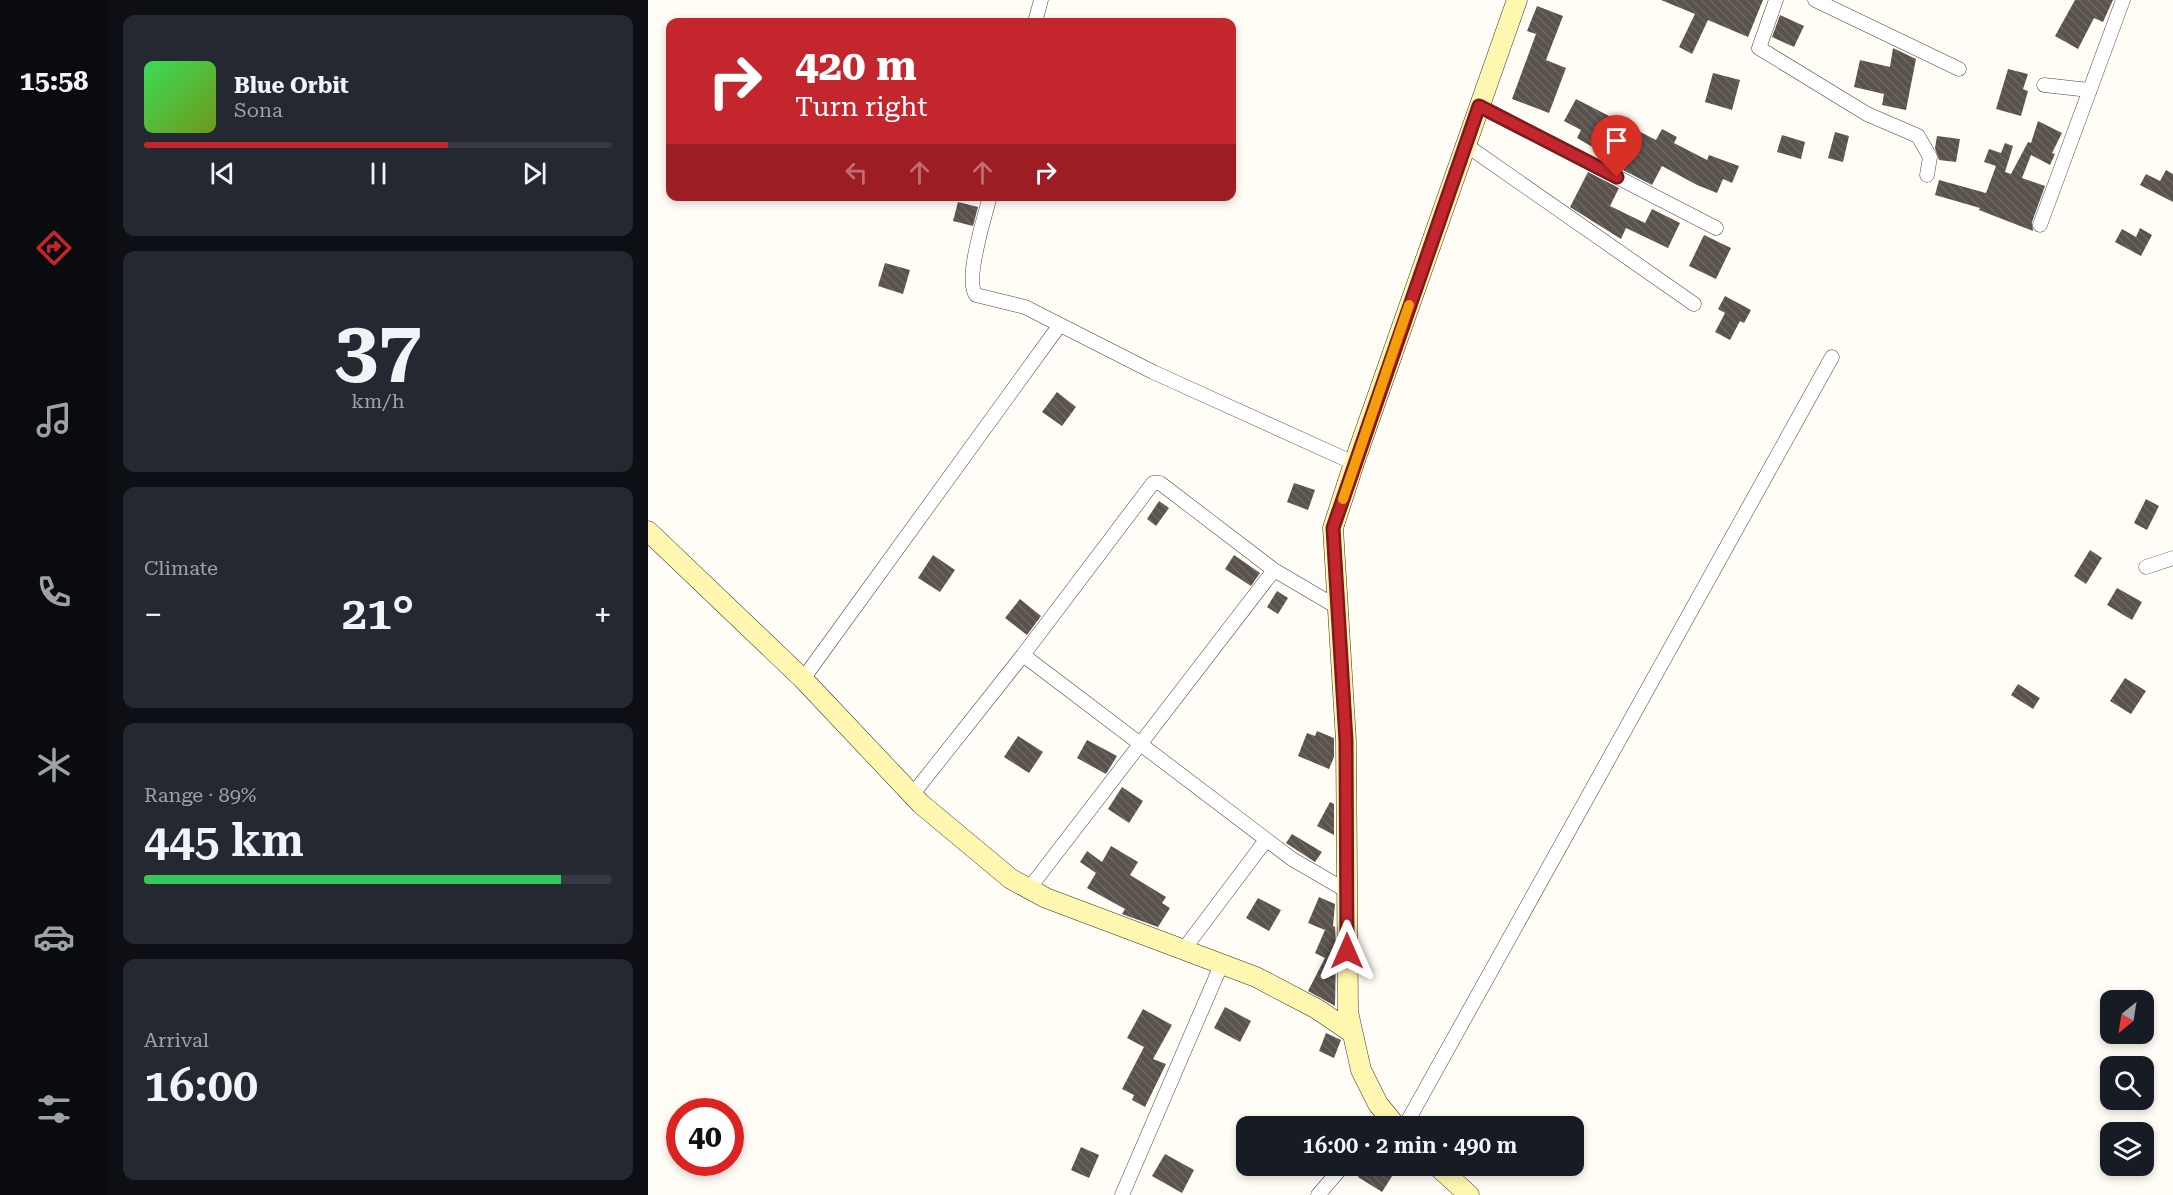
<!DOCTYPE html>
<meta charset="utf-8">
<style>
:root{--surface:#171b24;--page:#242831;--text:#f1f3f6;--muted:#9ea1a6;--line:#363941;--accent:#c4262e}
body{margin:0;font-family:"Roboto Serif",serif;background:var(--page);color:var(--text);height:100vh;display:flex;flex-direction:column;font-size:22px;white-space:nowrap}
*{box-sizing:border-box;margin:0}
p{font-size:20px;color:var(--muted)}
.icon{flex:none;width:33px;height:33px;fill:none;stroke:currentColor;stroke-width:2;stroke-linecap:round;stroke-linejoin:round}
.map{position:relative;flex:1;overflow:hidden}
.drawer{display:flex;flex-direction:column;gap:15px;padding:15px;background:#0d0f14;width:540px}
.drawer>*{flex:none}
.banner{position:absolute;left:18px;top:18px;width:570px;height:183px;border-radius:12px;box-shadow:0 3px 9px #0003;background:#c4262e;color:#fff;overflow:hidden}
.needle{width:39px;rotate:210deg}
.tools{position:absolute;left:1452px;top:990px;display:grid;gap:12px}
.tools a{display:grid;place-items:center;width:54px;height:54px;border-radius:12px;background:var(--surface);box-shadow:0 3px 9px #0003;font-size:30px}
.speed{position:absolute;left:18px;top:1098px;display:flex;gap:12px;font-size:30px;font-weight:700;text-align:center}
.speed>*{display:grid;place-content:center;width:78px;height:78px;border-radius:50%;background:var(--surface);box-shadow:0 3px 9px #0003;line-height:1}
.speed .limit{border:9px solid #d22;background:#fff;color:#111}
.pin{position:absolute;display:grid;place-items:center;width:51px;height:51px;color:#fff;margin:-62px -26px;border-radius:50% 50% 50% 0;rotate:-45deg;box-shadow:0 0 6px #0007}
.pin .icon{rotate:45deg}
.me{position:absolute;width:66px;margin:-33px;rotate:0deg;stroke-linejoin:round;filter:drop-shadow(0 0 4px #0008)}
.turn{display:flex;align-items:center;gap:21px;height:126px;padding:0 30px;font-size:27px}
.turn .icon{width:78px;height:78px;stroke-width:2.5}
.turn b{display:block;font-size:42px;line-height:51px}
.lanes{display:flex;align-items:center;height:57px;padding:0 30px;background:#0003;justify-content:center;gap:30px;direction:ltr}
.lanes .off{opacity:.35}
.big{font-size:45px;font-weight:600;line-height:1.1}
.drawer .widget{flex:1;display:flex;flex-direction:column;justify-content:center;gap:9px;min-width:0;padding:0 21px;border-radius:12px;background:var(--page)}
.drawer .dial{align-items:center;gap:0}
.dial b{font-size:78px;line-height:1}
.song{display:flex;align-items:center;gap:18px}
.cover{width:72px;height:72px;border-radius:9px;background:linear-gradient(135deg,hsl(130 70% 55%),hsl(80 70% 35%))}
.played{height:6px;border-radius:3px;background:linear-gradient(90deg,var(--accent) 65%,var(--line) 65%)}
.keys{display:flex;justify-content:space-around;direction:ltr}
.heat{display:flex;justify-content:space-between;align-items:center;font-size:33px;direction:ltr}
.charge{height:9px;border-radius:4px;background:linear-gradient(90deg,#34c759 89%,var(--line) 0)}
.trip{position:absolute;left:588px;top:1116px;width:348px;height:60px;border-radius:12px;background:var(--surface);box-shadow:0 3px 9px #0003;font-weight:600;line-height:60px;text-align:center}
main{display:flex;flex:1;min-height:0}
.tabs{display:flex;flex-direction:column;width:108px;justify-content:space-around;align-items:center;background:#090b0e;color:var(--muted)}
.tabs .icon{width:42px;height:42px}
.tabs .on{color:var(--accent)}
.tabs b{font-size:27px;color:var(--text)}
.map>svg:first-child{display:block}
.building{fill:url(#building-back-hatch)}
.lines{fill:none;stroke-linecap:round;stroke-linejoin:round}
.street-casing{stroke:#444;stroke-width:15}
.secondary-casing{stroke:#333;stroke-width:21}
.street{stroke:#fff;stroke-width:14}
.secondary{stroke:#fff6b0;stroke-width:20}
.route-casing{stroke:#7f191e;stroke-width:15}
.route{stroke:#c4262e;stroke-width:10}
.slow{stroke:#f59e0b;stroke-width:10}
</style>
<main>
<nav class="tabs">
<b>15:58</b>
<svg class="icon on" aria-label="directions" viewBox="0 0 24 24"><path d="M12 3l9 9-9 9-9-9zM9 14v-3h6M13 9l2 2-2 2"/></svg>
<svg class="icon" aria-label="music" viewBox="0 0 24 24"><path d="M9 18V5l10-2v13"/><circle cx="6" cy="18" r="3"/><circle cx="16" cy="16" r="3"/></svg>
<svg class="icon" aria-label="phone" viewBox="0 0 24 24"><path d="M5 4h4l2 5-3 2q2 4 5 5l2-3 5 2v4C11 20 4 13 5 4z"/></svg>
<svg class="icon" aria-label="climate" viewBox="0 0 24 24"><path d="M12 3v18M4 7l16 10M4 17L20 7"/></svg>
<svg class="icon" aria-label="car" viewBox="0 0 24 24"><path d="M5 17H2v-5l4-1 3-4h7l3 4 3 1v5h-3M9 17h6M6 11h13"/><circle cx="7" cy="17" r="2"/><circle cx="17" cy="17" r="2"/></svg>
<svg class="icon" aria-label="filters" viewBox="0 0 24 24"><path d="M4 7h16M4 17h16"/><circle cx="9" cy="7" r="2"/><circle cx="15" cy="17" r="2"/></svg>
</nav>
<section class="drawer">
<div class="widget">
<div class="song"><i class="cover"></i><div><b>Blue Orbit</b><p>Sona</p></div></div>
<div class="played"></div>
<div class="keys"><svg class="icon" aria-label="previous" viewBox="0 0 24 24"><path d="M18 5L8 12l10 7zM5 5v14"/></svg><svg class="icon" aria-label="pause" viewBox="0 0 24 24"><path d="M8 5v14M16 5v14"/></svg><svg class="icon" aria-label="next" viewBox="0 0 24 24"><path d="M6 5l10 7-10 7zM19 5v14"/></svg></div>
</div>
<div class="widget dial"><b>37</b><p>km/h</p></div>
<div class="widget"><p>Climate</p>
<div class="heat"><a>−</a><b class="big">21°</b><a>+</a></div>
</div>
<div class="widget"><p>Range · 89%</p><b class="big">445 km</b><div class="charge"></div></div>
<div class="widget"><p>Arrival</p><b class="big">16:00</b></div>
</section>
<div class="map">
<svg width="1525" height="1195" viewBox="0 0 1525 1195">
<defs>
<pattern id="building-back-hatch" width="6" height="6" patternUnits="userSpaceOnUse" patternTransform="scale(1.5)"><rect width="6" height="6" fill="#5a524d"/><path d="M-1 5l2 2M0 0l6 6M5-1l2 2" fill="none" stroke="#6d6662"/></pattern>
</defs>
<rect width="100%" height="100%" fill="#fffdf5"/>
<path class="building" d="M1013 0H1115L1100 37 1060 20 1044 54 1031 47 1047 14Z
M1427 0H1465L1455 22 1446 18 1430 49 1407 36Z
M889 6 915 16 898 60 918 68 901 113 864 99 888 34 879 31Z
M1132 15 1156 26 1146 47 1124 37Z
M1245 48 1268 59 1258 110 1234 105 1236 94 1206 87 1212 60 1242 67Z
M1360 69 1380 74 1375 89 1380 91 1373 116 1348 109Z
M1065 73 1092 80 1084 110 1057 102Z
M928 99 1008 140 1014 129 1029 137 1026 143 1059 160 1061 155 1091 166 1084 183 1075 179 1069 193 1049 185 1014 166 1004 185 950 157 953 152 929 138 933 130 916 121Z
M1390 121 1414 133 1404 153 1407 154 1402 165 1383 155 1374 178 1397 186 1384 222 1385 231 1331 210 1332 208 1287 195 1291 180 1338 193 1348 166 1336 162 1341 149 1353 153 1357 143 1365 146 1357 172 1363 174 1380 142 1383 143Z
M1187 132 1201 136 1195 162 1180 158Z
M1134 135 1157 142 1153 159 1129 152Z
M1289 136 1312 139 1308 162 1291 160 1287 148Z
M1518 170 1525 174V202L1492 185 1498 174 1512 181Z
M940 172 971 188 962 206 997 223 1004 209 1032 223 1020 248 978 228 973 239 922 207Z
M310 202 330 207 325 226 305 221Z
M1492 228 1504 235 1493 256 1467 242 1474 229 1488 237Z
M1056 235 1083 248 1068 279 1041 266Z
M237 263 262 270 255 294 230 286Z
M1077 296 1103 310 1096 323 1092 321 1082 340 1067 332 1077 313 1070 309Z
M409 392 428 407 414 426 394 412Z
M646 483 667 490 660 510 639 502Z
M1498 499 1511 506 1499 530 1486 523Z
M511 501 521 508 508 526 499 519Z
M1442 550 1454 558 1438 584 1426 576Z
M285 555 307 570 292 592 270 578Z
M586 555 612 573 603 586 577 569Z
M1469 588 1494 602 1484 620 1459 605Z
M629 591 640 598 630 614 619 607Z
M372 599 393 616 379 635 357 618Z
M1477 678 1498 691 1483 714 1462 701Z
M1370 684 1392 698 1385 709 1363 695Z
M669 731 686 738V757L681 769 650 756 659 733 667 736Z
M370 736 395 752 381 773 356 757Z
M439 740 469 756 458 774 429 758Z
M474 787 495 801 481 823 460 809Z
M682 802 686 804V835L669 826Z
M644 834 674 852 667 862 638 843Z
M463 846 490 862 482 875 518 897 514 903 522 908 510 927 474 914 477 909 439 888 448 873 432 862 439 851 454 862Z
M671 897 687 904 685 926 687 927 688 946 684 953 688 954 687 1006 660 991 677 958 667 953 677 930 660 923Z
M610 898 633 910 621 931 598 918Z
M577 1007 603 1021 592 1042 566 1028Z
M495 1009 524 1025 505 1059 518 1064 497 1107 484 1100 486 1095 474 1089 496 1047 479 1038Z
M678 1033 693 1040 686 1058 671 1051Z
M433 1147 451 1155 441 1178 423 1170Z
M517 1154 546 1170 534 1193 504 1176Z
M717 1166H742L748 1170 734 1192 710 1177Z"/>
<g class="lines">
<g class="street-casing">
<path id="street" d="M1128 0 1111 48 1219 114 1270 136 1282 157 1279 175
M1167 0 1311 69
M387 22 393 0
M1396 85 1441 90
M831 106 1068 228
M818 145 1046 304
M342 196C337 216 316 280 328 295L377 307 505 372 706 463
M1392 225 1475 0
M1498 567 1525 558
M375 655 644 859 699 891
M155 679 411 326
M264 795 375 655 505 483H512L626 570 689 607
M380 890 626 570
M536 949 618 840
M729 1126 739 1115
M757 1126 1184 357
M474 1195 574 963
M670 1195 695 1166"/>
</g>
<g class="secondary-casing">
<path id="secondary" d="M0 531 155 679 273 804 363 879 398 898 608 977 669 1009 703 1032
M748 1126 730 1104 713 1070 700 1012 698 741 685 528 706 463 869 0
M789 1166 821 1195"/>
</g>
<use href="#street" class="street"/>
<use href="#secondary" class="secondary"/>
</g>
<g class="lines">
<g class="route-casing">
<path id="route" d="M699 951 698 741 685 528 831 106 969 177"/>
</g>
<use href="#route" class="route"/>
<path class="slow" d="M695 499 761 305"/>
</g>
</svg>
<div class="tools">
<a><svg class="needle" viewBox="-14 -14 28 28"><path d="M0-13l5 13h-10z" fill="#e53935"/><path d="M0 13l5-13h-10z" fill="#9ea1a6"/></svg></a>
<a><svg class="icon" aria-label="search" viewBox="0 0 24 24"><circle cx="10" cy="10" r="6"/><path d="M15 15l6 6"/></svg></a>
<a><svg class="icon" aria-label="layers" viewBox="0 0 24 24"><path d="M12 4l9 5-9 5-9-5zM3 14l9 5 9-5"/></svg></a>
</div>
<div class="speed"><div class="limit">40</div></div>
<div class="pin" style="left:969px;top:177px;background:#d93025"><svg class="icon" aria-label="arrive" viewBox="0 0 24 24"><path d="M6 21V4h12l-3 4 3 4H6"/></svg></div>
<svg class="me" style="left:699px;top:951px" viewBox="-20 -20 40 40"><path d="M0-17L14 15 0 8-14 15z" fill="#c4262e" stroke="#fff" stroke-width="4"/></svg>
<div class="trip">16:00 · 2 min · 490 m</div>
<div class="banner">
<div class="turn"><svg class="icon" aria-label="right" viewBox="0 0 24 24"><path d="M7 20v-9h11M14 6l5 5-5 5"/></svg><div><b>420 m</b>Turn right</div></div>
<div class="lanes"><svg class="icon off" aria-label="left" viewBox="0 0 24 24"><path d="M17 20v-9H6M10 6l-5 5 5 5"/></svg><svg class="icon off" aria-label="ahead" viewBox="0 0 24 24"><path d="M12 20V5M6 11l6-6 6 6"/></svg><svg class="icon off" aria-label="ahead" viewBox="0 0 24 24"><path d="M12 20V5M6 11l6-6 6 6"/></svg><svg class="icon" aria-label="right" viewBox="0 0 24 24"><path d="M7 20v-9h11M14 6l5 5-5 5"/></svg></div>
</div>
</div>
</main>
